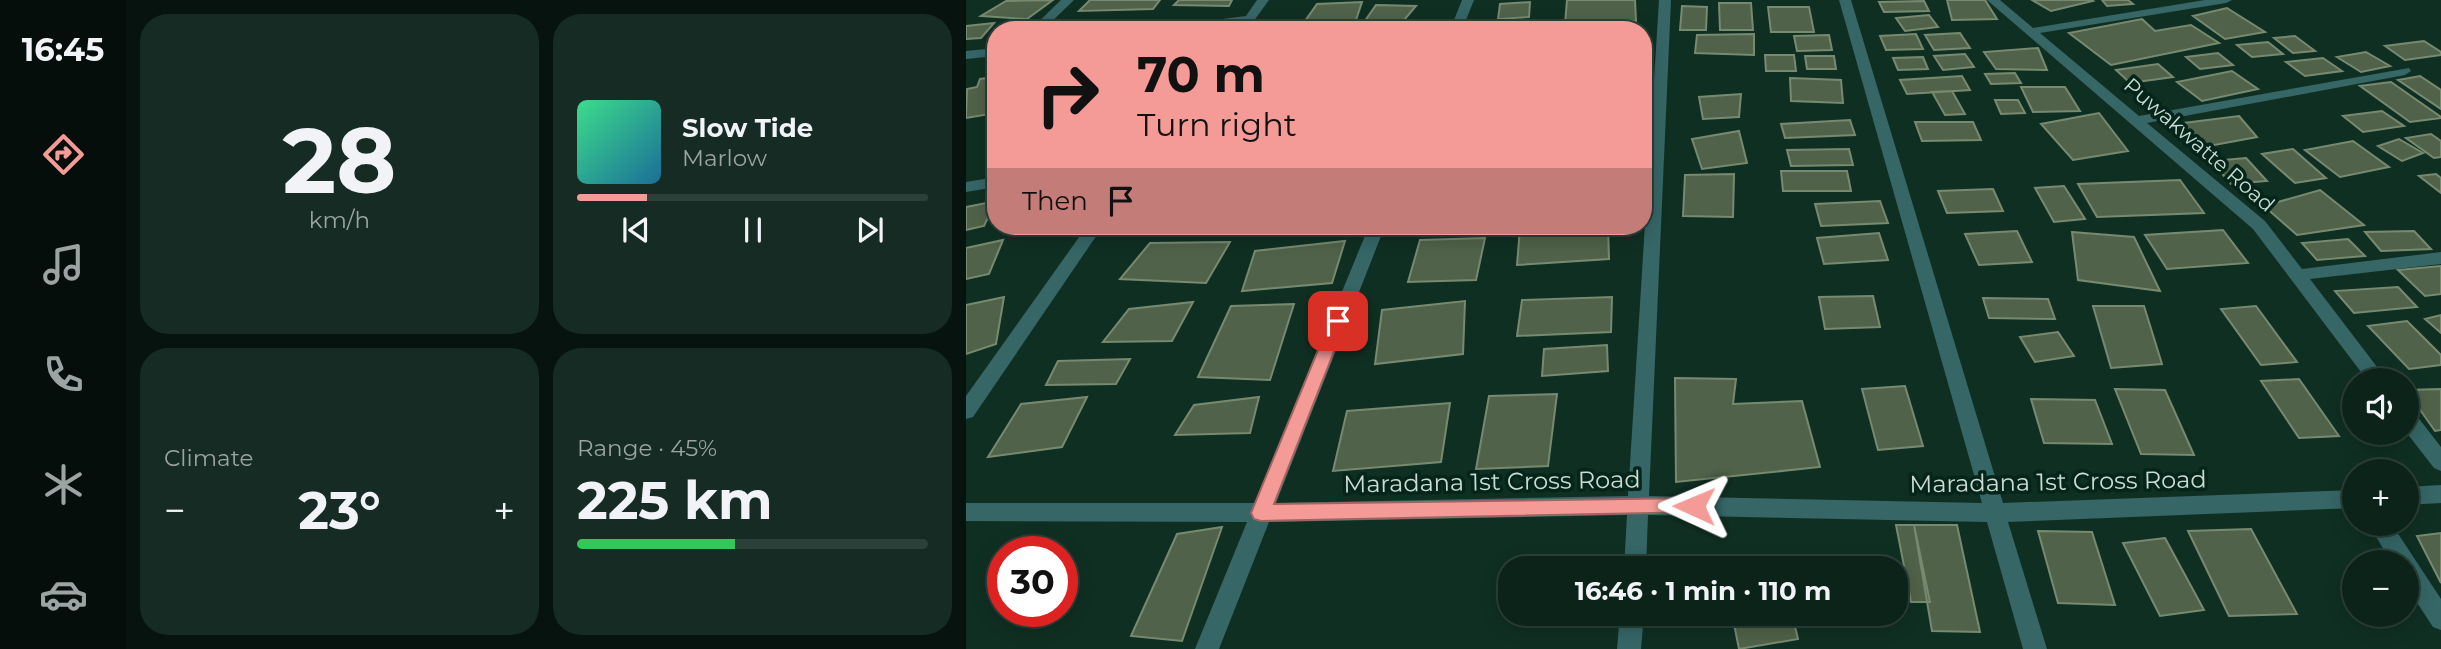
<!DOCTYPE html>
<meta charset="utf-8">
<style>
:root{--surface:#0c231a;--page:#152b23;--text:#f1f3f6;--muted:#9aa4a2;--line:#2c4039;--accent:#f59b97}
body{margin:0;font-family:Montserrat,sans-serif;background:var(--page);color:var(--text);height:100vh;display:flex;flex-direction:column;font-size:26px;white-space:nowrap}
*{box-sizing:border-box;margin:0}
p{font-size:23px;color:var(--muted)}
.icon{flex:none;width:38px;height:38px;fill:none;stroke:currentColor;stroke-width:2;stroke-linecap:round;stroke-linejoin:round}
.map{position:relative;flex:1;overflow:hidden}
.panel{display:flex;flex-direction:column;gap:14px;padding:14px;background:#07130e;width:840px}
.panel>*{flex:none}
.top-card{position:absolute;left:21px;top:21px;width:665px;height:214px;border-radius:28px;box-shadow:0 4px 18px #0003,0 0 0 2px var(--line);background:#f59b97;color:#111;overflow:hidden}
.controls{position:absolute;left:1376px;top:368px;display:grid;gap:14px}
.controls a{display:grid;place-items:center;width:77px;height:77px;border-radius:50%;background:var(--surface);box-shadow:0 4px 18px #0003,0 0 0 2px var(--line);font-size:35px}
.speed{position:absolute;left:21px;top:536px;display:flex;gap:14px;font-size:35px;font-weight:700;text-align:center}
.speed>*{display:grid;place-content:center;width:91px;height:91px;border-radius:50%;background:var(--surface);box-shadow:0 4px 18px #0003,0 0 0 2px var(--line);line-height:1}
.speed .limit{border:10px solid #d22;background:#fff;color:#111}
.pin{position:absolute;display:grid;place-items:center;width:60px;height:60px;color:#fff;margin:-30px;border-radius:14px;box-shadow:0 4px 10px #0006}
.me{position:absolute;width:77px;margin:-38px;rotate:271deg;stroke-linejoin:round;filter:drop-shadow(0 0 5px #0008)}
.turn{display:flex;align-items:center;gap:24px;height:147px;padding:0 35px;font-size:32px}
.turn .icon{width:91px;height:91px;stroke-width:2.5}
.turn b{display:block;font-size:49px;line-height:60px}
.then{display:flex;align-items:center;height:66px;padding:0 35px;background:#0003;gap:14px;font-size:26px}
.big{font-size:52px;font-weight:700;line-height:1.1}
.panel .card{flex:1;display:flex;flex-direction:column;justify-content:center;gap:10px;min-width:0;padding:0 24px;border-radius:28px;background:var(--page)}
.panel .dial{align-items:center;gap:0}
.dial b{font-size:91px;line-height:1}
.song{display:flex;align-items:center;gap:21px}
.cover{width:84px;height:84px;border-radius:10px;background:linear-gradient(135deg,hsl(150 70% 55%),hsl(200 70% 35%))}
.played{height:7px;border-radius:4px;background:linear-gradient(90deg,var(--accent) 20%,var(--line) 20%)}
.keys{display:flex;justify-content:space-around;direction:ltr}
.heat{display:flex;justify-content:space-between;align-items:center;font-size:38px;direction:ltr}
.charge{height:10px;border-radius:5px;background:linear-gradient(90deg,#34c759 45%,var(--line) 0)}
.panel .tiles{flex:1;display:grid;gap:14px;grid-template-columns:repeat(2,1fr)}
.trip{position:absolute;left:532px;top:556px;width:410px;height:70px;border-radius:28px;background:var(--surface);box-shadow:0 4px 18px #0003,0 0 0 2px var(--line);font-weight:700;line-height:70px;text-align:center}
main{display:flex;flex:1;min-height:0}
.tabs{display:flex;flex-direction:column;width:126px;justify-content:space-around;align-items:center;background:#050e0a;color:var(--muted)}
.tabs .icon{width:49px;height:49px}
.tabs .active{color:var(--accent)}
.tabs b{font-size:32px;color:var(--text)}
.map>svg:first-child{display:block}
.building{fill:#50624a;stroke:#778a70;stroke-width:2}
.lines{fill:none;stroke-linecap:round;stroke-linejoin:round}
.minor{fill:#366666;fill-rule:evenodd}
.route{fill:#f59b97;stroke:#9f6562;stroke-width:2}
.labels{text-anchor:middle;stroke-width:7;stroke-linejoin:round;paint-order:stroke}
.street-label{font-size:21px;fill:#cadbd3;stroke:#05251a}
.near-street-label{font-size:24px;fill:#cadbd3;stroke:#05251a}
</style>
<main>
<nav class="tabs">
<b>16:45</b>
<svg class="icon active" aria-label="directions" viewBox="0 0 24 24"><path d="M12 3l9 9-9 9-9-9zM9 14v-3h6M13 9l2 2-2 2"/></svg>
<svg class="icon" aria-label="music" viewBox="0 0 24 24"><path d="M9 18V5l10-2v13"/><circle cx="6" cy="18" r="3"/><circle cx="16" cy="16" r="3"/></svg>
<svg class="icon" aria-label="phone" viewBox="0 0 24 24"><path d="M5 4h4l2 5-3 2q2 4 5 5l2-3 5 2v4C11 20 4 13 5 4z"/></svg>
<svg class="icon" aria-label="climate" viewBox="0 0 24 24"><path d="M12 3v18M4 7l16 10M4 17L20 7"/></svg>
<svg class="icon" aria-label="car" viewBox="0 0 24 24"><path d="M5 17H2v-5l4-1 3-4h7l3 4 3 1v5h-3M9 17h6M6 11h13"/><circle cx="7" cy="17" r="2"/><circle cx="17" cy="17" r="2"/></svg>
</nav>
<section class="panel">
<div class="tiles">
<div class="card dial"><b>28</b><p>km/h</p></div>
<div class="card">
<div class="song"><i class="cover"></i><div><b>Slow Tide</b><p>Marlow</p></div></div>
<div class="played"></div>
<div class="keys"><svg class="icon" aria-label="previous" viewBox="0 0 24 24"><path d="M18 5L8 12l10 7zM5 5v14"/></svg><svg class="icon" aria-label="pause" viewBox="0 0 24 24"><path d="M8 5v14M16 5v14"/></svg><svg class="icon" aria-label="next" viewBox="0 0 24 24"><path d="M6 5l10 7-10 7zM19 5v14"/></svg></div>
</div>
<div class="card"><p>Climate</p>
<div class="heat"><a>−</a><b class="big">23°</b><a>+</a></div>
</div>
<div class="card"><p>Range · 45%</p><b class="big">225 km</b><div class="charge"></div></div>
</div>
</section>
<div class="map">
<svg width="1475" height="649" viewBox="0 0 1475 649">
<rect width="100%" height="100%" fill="#102f23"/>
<path class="building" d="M87 0 61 19 15 16 40 1Z
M124 0H194L187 9 113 11Z
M213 0H266L263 6 208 5Z
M601 0H669L670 21 599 24Z
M981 0H1019L1031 19 986 20Z
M1066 0H1125L1127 1 1085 11Z
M1136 0H1162L1167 4 1141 6Z
M958 1 963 11 918 12 913 2Z
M396 2 390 20 339 21 351 4Z
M564 2 563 17 532 19 534 4Z
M753 3H785L787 30H754Z
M410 5 450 6 433 26 394 28Z
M716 6 741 7 740 30H714Z
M802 7H843L848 32H805Z
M1261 8 1299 32 1259 39 1227 16Z
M963 15 972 27 939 31 930 18Z
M1176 19 1189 31 1225 25 1253 43 1145 65 1103 33Z
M68 22 61 30H39L45 24Z
M28 23 15 38 0 39V26Z
M994 33 1004 48 968 50 959 35Z
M788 34V55L729 53 731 35Z
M950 34 957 49 920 50 914 36Z
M863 35 866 50 831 51 828 36Z
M1329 36 1349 51 1327 53 1308 38Z
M1458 41 1475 52V55L1439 60 1419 46Z
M1302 42 1317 54 1286 57 1271 45Z
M1072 48 1081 70 1030 69 1018 52Z
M1400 52 1424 66 1395 72 1371 57Z
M1252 53 1267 65 1234 69 1220 57Z
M999 54 1008 67 977 70 968 56Z
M799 55H828L830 71H800Z
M839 56H868L870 69H841Z
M957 57 962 69 932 70 927 58Z
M1357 58 1376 71 1339 76 1320 62Z
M1192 64 1207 77 1164 83 1150 70Z
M1266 71 1292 89 1236 101 1211 82Z
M1049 73 1055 83 1025 84 1019 74Z
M996 76 1004 90 941 94 934 80Z
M1454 76 1475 90V109L1432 80Z
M30 77V113L0 118 1 89 11 87 14 79Z
M824 78 875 80 877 103 825 101Z
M1425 82 1475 117V118L1444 122 1394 86Z
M1055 87H1099L1114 111 1067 112Z
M986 91 999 114 979 115 966 92Z
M775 94 773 117 737 119 733 97Z
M1029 100H1052L1059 113 1035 114Z
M1416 111 1438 126 1397 132 1377 116Z
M1133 113 1162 151 1107 160 1075 124Z
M1273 116 1291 137 1243 146 1210 124Z
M884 120 889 135 819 138 815 124Z
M949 122H1007L1015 140 956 141Z
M773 131 781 163 736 169 726 139Z
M1465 134 1475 141V157L1468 158 1440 138Z
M1433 139 1457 153 1436 161 1412 146Z
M1387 141 1423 167 1374 177 1339 150Z
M883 149 887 165 825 166 821 150Z
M1327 149 1360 178 1329 183 1296 154Z
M1280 158 1301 181 1265 184 1245 161Z
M815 171H881L885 191H817Z
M768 174 767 217 717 216 719 175Z
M1470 174 1475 178V193L1453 176Z
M1214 180 1238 213 1131 217 1112 184Z
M1098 186 1119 219 1088 222 1069 188Z
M1027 189 1037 211 981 213 972 191Z
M1354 190 1398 225 1331 235 1298 206Z
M30 201 18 226 0 230V207Z
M914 201 922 223 855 226 849 204Z
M590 226H642L643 259 551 265 554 228Z
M1257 230 1282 263 1201 269 1179 235Z
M1051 231 1066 262 1013 265 999 234Z
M1448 231 1465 249 1415 251 1399 232Z
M1106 232 1168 237 1194 291 1112 280Z
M913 233 922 260 858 264 851 238Z
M519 238 510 280 442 282 454 240Z
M1382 239 1399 256 1351 260 1336 243Z
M37 240 23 274 0 279V248Z
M379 241 366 283 276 291 289 251Z
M264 242 240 283 154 279 184 243Z
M1475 266V294L1459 296 1432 270Z
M1432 287 1451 307 1388 313 1369 291Z
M907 296 914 327 859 329 853 297Z
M38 297 30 344 0 354V305Z
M646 297 645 332 551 336 556 300Z
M1017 298 1082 299 1089 319 1023 318Z
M499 301 497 354 409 364 416 310Z
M227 302 206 341 137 342 163 309Z
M328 304 304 380 232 377 265 306Z
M1127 306H1178L1196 364 1145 368Z
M1290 306 1331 362 1295 365 1255 309Z
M1475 315V333L1459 319Z
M1441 321 1475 355V365L1443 369 1402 326Z
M1092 332 1108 356 1069 362 1054 337Z
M641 345 642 371 576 376 578 349Z
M164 359 150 384 80 385 92 361Z
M709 378 770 379 767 404 836 401 854 467 710 482Z
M1333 379 1373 436 1333 438 1295 381Z
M939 386 957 446 912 450 896 389Z
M1149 389 1199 390 1228 455 1175 454Z
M1475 389V430L1469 431 1440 390Z
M591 394 582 466 510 469 523 396Z
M121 397 96 447 22 457 55 404Z
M293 397 284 433 209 435 228 405Z
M1065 399 1129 400 1146 444 1078 443Z
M484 403 475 462 367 471 381 411Z
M930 525H948L964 602H945Z
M948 525H991L1014 632 966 631Z
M256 527 216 641 165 636 211 534Z
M1285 529 1331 614 1263 616 1222 531Z
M1072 531 1126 532 1149 605 1092 603Z
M1475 533V583L1451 536Z
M1199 538 1238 610 1194 616 1157 543Z
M766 614H826L832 639 773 649Z"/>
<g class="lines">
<path class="minor" d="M95 0H108L77 30H64Z
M291 0H303L282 29H274V24L229 30H195L201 26 280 16Z
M496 0H508L496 30H484Z
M693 0H705L683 496 1016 503 873 0H885L1037 503 1388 490V508L1042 522 1081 649H1057L1021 522 682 515 680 569H658L661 515 303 522 253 649H229L281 522 0 521V503H289L403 226H419L310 503 662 496Z
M1021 0H1034L1067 28 1239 0H1266L1260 3 1074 33 1173 116 1443 68 1445 71 1439 75 1181 123 1299 221 1336 269 1475 252V264L1344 279 1421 380H1401L1287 229Z
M30 48V56L0 59V51Z
M30 177V187L0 192V182Z
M121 226H137L7 417 0 419V396Z
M1440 409 1447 411 1475 447V471L1468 468 1440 432Z
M1475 485V503L1440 505V487Z
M1402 523H1425L1475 599V630L1467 627 1440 586V562H1425Z
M654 614H678L675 649H651Z"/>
</g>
<path class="route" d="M372 316 380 321 308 504 728 498 735 500 738 506 735 512 295 521 288 519 285 513 364 321Z"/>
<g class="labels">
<g class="street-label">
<text transform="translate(1233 145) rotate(41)" y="7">Puwakwatte Road</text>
</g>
<g class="near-street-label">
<text transform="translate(526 482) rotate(-1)" y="8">Maradana 1st Cross Road</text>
<text transform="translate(1092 482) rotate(-1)" y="8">Maradana 1st Cross Road</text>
</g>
</g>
</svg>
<div class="controls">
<a><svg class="icon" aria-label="sound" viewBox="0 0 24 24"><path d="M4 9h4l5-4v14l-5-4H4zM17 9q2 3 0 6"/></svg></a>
<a>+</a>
<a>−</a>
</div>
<div class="speed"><div class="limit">30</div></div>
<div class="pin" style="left:372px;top:321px;background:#d93025"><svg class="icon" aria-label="arrive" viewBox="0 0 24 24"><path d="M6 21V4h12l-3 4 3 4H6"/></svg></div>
<svg class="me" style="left:728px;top:506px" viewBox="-20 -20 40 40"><path d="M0-17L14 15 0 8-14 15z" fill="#f59b97" stroke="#fff" stroke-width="4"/></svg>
<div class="trip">16:46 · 1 min · 110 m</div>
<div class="top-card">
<div class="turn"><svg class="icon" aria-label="right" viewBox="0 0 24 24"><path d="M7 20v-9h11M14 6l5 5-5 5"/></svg><div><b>70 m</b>Turn right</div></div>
<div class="then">Then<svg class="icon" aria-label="arrive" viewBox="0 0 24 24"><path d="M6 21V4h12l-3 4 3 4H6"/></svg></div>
</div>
</div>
</main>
